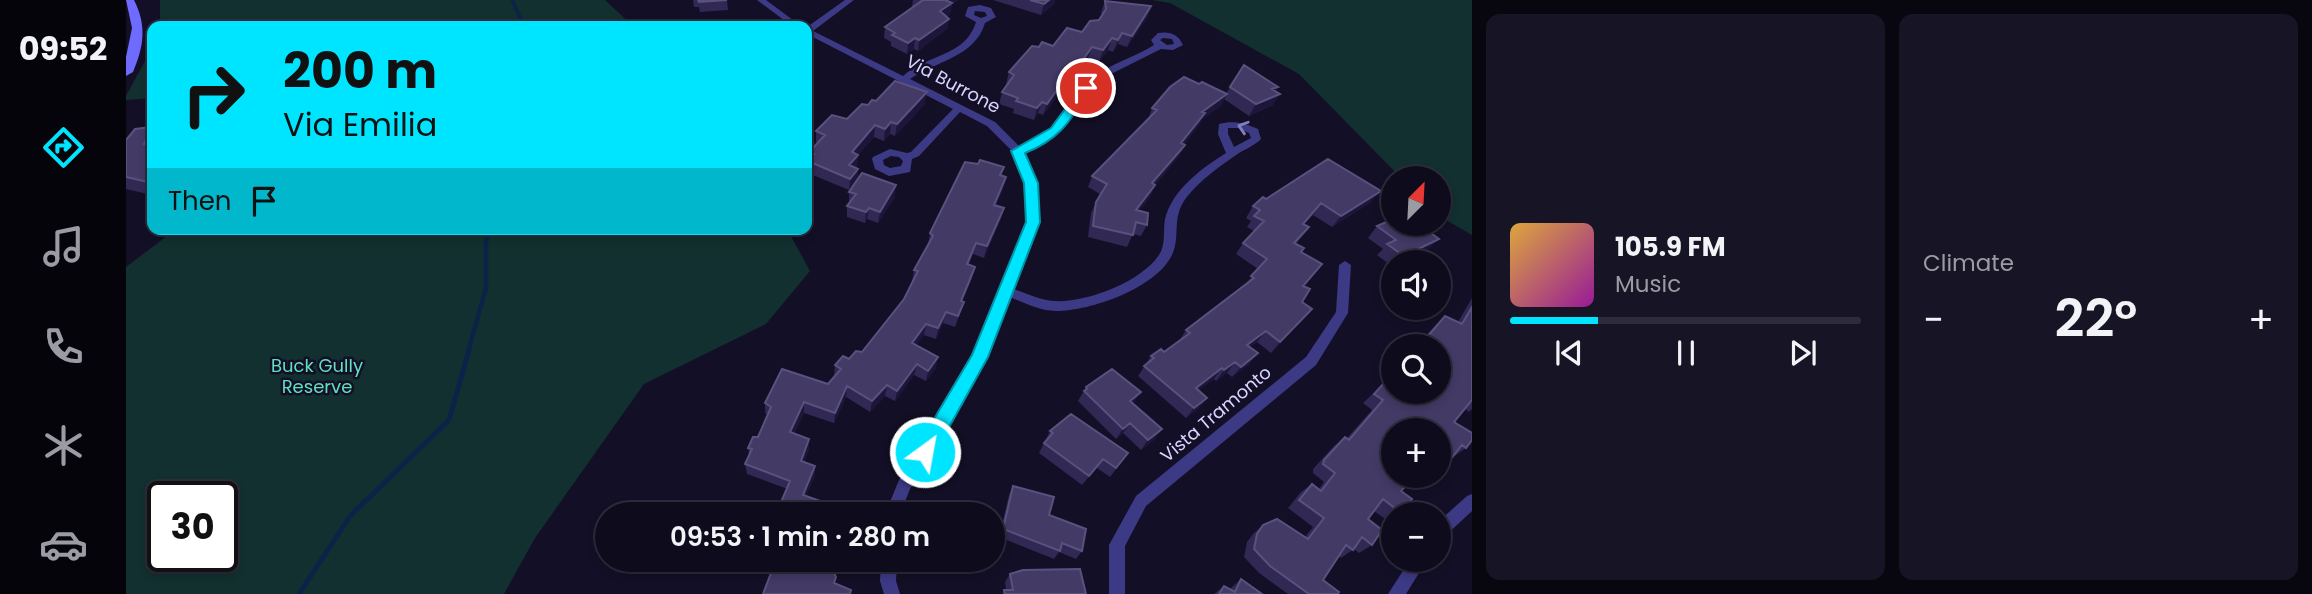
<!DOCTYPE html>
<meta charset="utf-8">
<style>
:root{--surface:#0e0b1c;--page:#171425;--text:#f1f3f6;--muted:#9b9ba3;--line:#2e2b3b;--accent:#00e5ff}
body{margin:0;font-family:Poppins,sans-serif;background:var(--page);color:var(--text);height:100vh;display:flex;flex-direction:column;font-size:26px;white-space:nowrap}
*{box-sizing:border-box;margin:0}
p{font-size:23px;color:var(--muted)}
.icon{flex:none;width:38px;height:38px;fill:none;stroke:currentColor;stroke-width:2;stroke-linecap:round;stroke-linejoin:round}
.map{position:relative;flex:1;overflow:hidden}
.drawer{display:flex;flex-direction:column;gap:14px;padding:14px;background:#08060f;width:840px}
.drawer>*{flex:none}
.banner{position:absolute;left:21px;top:21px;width:665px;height:214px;border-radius:14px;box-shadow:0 4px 10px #0003,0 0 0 2px var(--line);background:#00e5ff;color:#111;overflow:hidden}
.needle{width:46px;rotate:24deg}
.controls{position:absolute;left:1255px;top:166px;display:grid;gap:14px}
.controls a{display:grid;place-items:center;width:70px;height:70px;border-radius:50%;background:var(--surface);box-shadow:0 4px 10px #0003,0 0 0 2px var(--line);font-size:35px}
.speed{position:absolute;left:21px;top:481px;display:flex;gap:14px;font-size:35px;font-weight:700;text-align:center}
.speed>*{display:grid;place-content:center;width:91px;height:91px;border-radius:50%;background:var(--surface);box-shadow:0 4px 10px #0003,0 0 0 2px var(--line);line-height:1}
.speed .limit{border:4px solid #111;border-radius:10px;background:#fff;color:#111}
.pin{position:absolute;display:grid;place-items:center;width:60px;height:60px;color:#fff;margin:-30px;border:4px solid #fff;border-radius:50%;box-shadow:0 2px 7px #0007}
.me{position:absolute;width:77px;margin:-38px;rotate:32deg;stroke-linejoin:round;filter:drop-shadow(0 0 5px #0008)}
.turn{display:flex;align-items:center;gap:24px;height:147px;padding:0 21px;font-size:32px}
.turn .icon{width:91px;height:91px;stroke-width:2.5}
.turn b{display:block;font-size:49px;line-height:60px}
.then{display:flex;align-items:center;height:66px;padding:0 21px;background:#0003;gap:14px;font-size:26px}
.big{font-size:52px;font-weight:600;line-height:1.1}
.drawer .widget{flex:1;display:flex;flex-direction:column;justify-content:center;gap:10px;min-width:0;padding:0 24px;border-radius:14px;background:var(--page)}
.song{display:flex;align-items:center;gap:21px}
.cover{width:84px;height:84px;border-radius:10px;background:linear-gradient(135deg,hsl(40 70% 55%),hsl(300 70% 35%))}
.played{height:7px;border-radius:4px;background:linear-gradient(90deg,var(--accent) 25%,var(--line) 25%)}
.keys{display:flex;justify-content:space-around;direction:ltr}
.heat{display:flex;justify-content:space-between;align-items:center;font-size:38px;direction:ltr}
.drawer .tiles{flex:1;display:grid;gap:14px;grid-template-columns:repeat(2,1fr)}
.trip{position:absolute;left:469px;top:502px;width:410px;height:70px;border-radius:35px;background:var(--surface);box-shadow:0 4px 10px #0003,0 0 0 2px var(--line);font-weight:600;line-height:70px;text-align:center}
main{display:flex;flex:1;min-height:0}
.menu{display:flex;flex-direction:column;width:126px;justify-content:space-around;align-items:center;background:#06040b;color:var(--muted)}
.menu .icon{width:49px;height:49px}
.menu .active{color:var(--accent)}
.menu b{font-size:32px;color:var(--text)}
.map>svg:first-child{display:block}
.green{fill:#12302f;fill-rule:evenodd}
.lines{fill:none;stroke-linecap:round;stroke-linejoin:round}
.stream-far2{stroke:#0c2248;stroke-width:3.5}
.stream-far1{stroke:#0c2248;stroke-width:4.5}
.stream{stroke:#0c2248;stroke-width:5}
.street{fill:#3d3a85;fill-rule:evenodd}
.secondary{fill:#6f6bff;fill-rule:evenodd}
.wall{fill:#312854}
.shaded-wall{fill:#1d163a}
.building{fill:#433a66;stroke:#5a527e;stroke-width:2}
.oneway{stroke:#837fbc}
.route{fill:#00e5ff;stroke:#0095a6;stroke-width:2}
.labels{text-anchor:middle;stroke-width:5;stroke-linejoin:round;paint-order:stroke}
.street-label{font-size:18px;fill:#d9d4ff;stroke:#130f26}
.park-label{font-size:18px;fill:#5fe0c0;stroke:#130f26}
</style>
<main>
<nav class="menu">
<b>09:52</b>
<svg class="icon active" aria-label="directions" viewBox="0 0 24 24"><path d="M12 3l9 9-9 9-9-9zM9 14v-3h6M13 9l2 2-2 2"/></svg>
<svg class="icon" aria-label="music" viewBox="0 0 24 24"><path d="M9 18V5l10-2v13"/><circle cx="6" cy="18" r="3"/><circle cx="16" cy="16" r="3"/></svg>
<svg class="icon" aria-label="phone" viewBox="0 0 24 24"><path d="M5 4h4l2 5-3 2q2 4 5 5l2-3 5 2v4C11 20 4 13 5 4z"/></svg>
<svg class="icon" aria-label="climate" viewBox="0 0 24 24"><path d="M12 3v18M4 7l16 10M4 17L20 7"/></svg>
<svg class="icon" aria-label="car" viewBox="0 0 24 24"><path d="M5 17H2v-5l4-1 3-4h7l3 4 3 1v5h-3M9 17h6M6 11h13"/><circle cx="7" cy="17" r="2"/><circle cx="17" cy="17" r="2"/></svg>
</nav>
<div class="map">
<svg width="1346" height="594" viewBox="0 0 1346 594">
<rect width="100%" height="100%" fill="#130f26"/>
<path class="green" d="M34 0H479L507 26H34Z
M1026 0H1346V235L1313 216 1312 178H1275L1173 74 1044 3Z
M26 48V98L0 100V96Z
M50 229H661L684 271 640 324 518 384 409 538 378 594H0V267ZM96 497V556H37V497Z"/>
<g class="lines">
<path class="stream-far2" d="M386 0 398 26"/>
<path class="stream-far1" d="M342 352 360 288V239L367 229"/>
<path class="stream" d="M173 594 224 516 323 420 343 350"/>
<path class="street" d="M631 0H640L675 26H666Z
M719 0H728L687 31 777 76C783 71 789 66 797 63 819 53 842 48 850 22L839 16 842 7 854 5 865 8 870 17 859 23C849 57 810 61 784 79L869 122 894 147C938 130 934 106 965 79 984 63 1008 58 1028 45L1025 40 1032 33C1044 31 1052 34 1057 45L1047 50 1035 49 981 76 962 93 930 136 916 145 898 153 910 183 913 222 887 289C900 293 914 300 928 301 960 303 1015 282 1033 255 1040 245 1037 230 1039 219 1046 190 1076 168 1100 153L1092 134 1093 124C1108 120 1118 123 1132 129L1135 139C1129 145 1120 149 1113 153 1094 166 1074 180 1060 198 1045 218 1055 236 1046 255 1030 288 965 311 930 311 914 311 898 303 884 297L859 361 828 418 784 489 774 514H759L773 480 818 410 848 356 901 222 900 183 887 152 861 126 834 112 793 156 786 159 784 172 763 176 749 169 746 159 747 157 764 149 781 153 785 152 827 109 681 34V27ZM849 11 859 12 861 16 855 18 848 15ZM1037 38 1046 39 1048 44 1041 45 1034 40ZM1102 128H1112L1123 133 1125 138 1108 147 1102 134ZM765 156 773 157 777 161 775 166 764 168 758 165 757 160Z
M1219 261 1225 265 1222 313 1190 365 1020 506 999 546V594H983V545L1010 496 1180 357 1210 312 1213 265Z
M1346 494V511L1317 538 1312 540V522L1341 496Z
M755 560H771L770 581 774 594H758L754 581Z
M1284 560H1301L1280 594H1262Z"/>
<path class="secondary" d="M0 0H8C21 26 18 46 7 72L0 76V57L6 28Z"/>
</g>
<path class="wall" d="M567 0H601L602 10 574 12 573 7H568Z
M787 0H832L826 4 824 14 820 17 823 19 821 29 792 51 788 49 781 54 765 46V42L758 38 759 27 788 7 786 6Z
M867 0H929L928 4 915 15Z
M979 1 1025 6 1021 18 1001 47 992 44 987 52 982 50 973 62 962 58 946 83 942 82 917 115 912 113 908 120 887 113 888 109 873 104 876 92 882 85 880 84 883 72 913 47 927 46 956 32 973 20 976 15 975 12Z
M1073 84 1100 94 1104 87 1150 91 1147 105 1123 116 1098 99 1095 106 1076 119 1073 125 1058 144 1059 145 1053 156 1029 185 1024 197 1013 211 1021 225 1015 236 1007 234 1001 247 962 237 965 213 970 202 974 194 962 187 966 176 1022 120 1026 108Z
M750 101 799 104 769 136 764 134 758 141 748 137 732 155 731 166 730 168 732 169 731 180 769 197 752 223 741 219 739 223 721 217V206L723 203V192L730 182 723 190 682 173V161L684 159V151L692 143 690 142V131L721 119 742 105Z
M26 127V195L0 189V140Z
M852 164 878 167 875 176 877 189 870 205 878 208 875 219 858 258 847 254 843 264 849 267 846 278 836 302H838L829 327 817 323 810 339 798 335 790 345 810 368 800 381 788 375 769 401 759 396 744 412 720 397 708 423 678 413 668 434 683 448 678 462 689 475 680 496 621 474 619 464 623 456 622 448 632 437 642 415 639 413V403L702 384 709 376 708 375 709 365 736 352 778 299 787 282 786 281 788 270 802 245 804 233Z
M1140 199 1245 202 1206 227 1187 215 1178 224 1183 227 1170 244 1175 252 1178 286 1176 302 1186 309 1145 353 1131 342 1124 347 1132 353 1123 364 1106 377 1101 373 1090 381 1088 379 1072 390 1081 398 1073 408 1060 418 1012 376 1025 356 1038 352 1053 341 1060 330 1118 286 1132 269 1110 254 1117 243 1128 231 1121 227 1125 221 1120 218 1127 206Z
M1251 226 1302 232V250L1277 262H1267V267L1251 255 1257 249 1242 238Z
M1346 298V409L1343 412 1339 409 1328 422 1340 448 1327 457 1317 469 1312 472V430L1275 491V513L1272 514H1267V518L1262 521 1248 511 1242 519 1246 545 1233 553 1228 549 1215 558 1212 556 1197 580 1212 594H1162L1133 573 1118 557 1121 542 1127 534 1137 525 1179 537 1187 527 1162 508 1175 492 1186 484 1193 489 1198 482 1187 473V469L1208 446 1219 437 1221 438 1246 410 1237 403 1258 383 1267 392H1312V346H1290L1308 327 1319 316 1332 322Z
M960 387 1008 403 1007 404 1029 439 1015 450 997 433 990 439 952 401Z
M924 431 1002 453 984 477 971 468 956 485 913 453Z
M887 486 923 515 956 551 950 559 933 552 928 559 873 537 883 495Z
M884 574 960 594H876L878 590H880L879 582Z
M1115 579 1136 594H1088L1098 586 1104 589Z"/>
<path class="shaded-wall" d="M818 0H832L826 4 824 14 813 22 814 11Z
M923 0H929L928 4 915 15 918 4Z
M1025 6 1021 18 1001 47 1006 36Z
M823 19 821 29 792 51 793 40Z
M996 33 992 44 987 52 992 40Z
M789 38 788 49 781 54 782 43Z
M986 38 982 50 973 62 977 50Z
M966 47 962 58 946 83 949 71Z
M945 70 942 82 917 115 921 104Z
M1152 87 1146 97 1154 94 1147 105 1123 116 1130 104 1146 89Z
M801 92 799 104 769 136 771 124Z
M1101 94 1095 106 1076 119 1073 125 1049 155 1055 143 1076 112Z
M916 102 912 113 908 120 911 108Z
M765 122 764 134 758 141 759 129Z
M749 125 748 137 732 155 731 166 722 177 726 152Z
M26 129V155L18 144Z
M1059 145 1053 156 1020 195 1026 183Z
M732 169 731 181 723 190 724 179Z
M880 177 877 189 865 216 868 205Z
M770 185 769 197 752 223 754 212Z
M1029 185 1024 197 1005 221 1010 210Z
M1255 191 1245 202 1206 227 1215 216Z
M1195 203 1187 215 1168 235 1177 224Z
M743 208 741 219 739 223 740 212Z
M878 208 875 219 858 258 861 246Z
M1313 239 1302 250 1277 262H1272L1278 256Z
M849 267 846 278 832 312 835 301Z
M1186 309 1177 320 1145 353 1154 342Z
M820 312 817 323 810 339 812 328Z
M800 324 798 335 784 354 786 343Z
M1140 331 1131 342 1112 356 1121 345Z
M1132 353 1123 364 1106 377 1115 367Z
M812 357 810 368 800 381 802 371Z
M1109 362 1101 373 1090 381 1098 370Z
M791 364 788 375 769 401 771 391Z
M1096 368 1088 379 1062 398 1070 388Z
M761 385 759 396 744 412 746 401Z
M721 386 720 397 708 423 709 413Z
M1015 392 1008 403 997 411 1004 401Z
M1081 398 1073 408 1060 418 1068 408Z
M678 402V413L664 442V432Z
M1004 423 997 433 990 439 997 429Z
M1036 429 1029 439 1015 450 1022 440Z
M683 439V448L675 470V461Z
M977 459 971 468 956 485 963 476Z
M689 466V475L677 504V495Z
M712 560H714L707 581 708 573Z"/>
<path class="building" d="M572 0H601L573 2Z
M797 0H819L826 3 814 11 823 19 793 40 789 38 782 43 766 35 769 33 759 27Z
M904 0H923L918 4Z
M979 1 1025 6 1006 36 996 33 992 40 986 38 977 50 966 47 949 71 945 70 921 104 916 102 911 108 890 101 892 98 876 92 888 75 883 72 906 46 913 47 916 42 927 46 941 28 956 32 964 21 973 20 980 9Z
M1118 65 1152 87 1146 89 1154 94 1130 104 1104 87Z
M1058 77 1073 84 1076 82 1082 85 1101 94 1076 112 1079 113 1055 143 1059 145 1026 183 1029 185 1010 210 1022 213 1021 225 1010 222 1007 235 967 226 970 202 981 184 966 176 1031 110 1026 108 1044 87Z
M769 81 801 92 771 124 765 122 759 129 749 125 726 152 732 155 723 165 732 169 724 179 682 161 688 154 684 151 699 135 690 131 706 115 721 119 736 104 742 105 746 100 750 101Z
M26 127 18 144 26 146V183L0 177V140L9 129Z
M1202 159 1255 191 1215 216 1195 203 1177 224 1183 227 1168 243 1178 248 1175 252 1196 264 1177 286 1184 289 1176 302 1186 309 1154 342 1140 331 1121 345 1132 353 1115 367 1109 362 1098 370 1096 368 1070 388 1081 398 1068 408 1018 366 1028 358 1025 356 1035 349 1038 352 1064 333 1060 330 1128 278 1125 276 1141 259 1117 243 1138 221 1128 216 1134 210 1127 206 1137 197 1140 199Z
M854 160 878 167 874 175 880 177 868 205 878 208 861 246 850 243 841 264 849 267 835 301 838 302 832 316 820 312 812 328 800 324 786 343 812 357 802 371 791 364 771 391 761 385 746 401 721 386 709 413 678 402 664 432 683 439 675 461 689 466 677 495 720 510 718 514H650L664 481 619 464 626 449 622 448 627 437H632L645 407 639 403 656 369 702 384 715 369 709 365 717 356 723 359 730 351 736 352 778 299 792 271 788 270 807 236 804 233 839 162 852 164Z
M736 173 770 185 754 212 743 208 740 212 721 206 730 194 723 192Z
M1267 219V224H1301L1306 228 1301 230 1313 239 1278 256 1261 244 1270 240 1251 226Z
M1346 307V400L1328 422 1346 433V440L1340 448 1336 445 1317 469 1312 466V430H1267V476H1288L1275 491 1286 499 1275 513 1257 499 1242 519 1256 530 1246 545 1236 537 1227 550 1220 545 1197 580 1213 592 1212 594H1183L1144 566 1128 549 1131 534 1137 525 1151 519 1182 539 1198 518 1173 500 1186 484 1195 491 1209 473 1197 464 1198 460 1219 437 1223 440 1257 400 1248 394 1258 383 1267 389V392L1274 393V392H1312V346H1305L1309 342 1302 336 1319 316 1336 324Z
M986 369 1015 392 1004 401 1036 429 1022 440 1004 423 997 429 958 391 961 389 960 387Z
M945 414 1002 453 990 468 977 459 963 476 918 443 927 433 924 431Z
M887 486 928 497 923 515 960 529 956 551 936 543 934 551 877 529Z
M650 560H712L708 573 710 577 708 583 725 590 724 594H637Z
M954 569 960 594H879L878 590H887L884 574 897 570Z
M1115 579 1136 594H1093L1098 586 1109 592Z"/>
<defs><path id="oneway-chevron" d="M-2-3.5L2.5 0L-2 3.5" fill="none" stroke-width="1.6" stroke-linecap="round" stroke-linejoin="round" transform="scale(1.75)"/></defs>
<use class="oneway" href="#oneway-chevron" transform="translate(1117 127) rotate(-162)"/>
<path class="route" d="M960 85 966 88C945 119 935 139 899 153L912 183 914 222 862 357 806 458 799 461 792 458 790 452 792 446 846 355 900 222 898 183 885 151 925 128 956 86Z"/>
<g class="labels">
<g class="street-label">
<text transform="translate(827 84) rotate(28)" y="6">Via Burrone</text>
<text transform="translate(1090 414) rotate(-40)" y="6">Vista Tramonto</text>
</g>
<g class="park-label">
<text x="191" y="372">Buck Gully<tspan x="191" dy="21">Reserve</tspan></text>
</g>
</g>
</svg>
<div class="controls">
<a><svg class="needle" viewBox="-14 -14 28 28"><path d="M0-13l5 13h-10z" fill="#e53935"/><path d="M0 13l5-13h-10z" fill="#9b9ba3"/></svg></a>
<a><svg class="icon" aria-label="sound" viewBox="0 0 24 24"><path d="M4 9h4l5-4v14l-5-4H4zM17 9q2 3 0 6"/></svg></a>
<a><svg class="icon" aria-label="search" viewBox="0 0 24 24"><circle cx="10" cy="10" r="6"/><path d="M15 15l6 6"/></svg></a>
<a>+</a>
<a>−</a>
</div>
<div class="speed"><div class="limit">30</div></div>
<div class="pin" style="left:960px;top:88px;background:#d93025"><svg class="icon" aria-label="arrive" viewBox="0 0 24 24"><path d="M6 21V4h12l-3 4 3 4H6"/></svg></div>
<svg class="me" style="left:799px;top:452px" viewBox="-20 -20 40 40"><circle r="17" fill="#00e5ff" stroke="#fff" stroke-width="3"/><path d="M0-11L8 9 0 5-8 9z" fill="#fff"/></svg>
<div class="trip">09:53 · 1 min · 280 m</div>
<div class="banner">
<div class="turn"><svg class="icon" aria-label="right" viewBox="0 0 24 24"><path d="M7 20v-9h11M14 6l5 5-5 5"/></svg><div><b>200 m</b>Via Emilia</div></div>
<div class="then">Then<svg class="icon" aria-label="arrive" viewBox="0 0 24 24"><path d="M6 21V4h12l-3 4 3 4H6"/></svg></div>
</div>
</div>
<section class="drawer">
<div class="tiles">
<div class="widget">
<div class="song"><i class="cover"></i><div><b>105.9 FM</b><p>Music</p></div></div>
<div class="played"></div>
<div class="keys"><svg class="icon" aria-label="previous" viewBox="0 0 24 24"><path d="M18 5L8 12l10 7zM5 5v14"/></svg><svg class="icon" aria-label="pause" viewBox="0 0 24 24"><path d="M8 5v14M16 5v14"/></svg><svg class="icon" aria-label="next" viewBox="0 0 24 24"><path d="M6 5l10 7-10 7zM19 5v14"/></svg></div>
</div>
<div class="widget"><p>Climate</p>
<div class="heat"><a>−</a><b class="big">22°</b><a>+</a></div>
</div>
</div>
</section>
</main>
